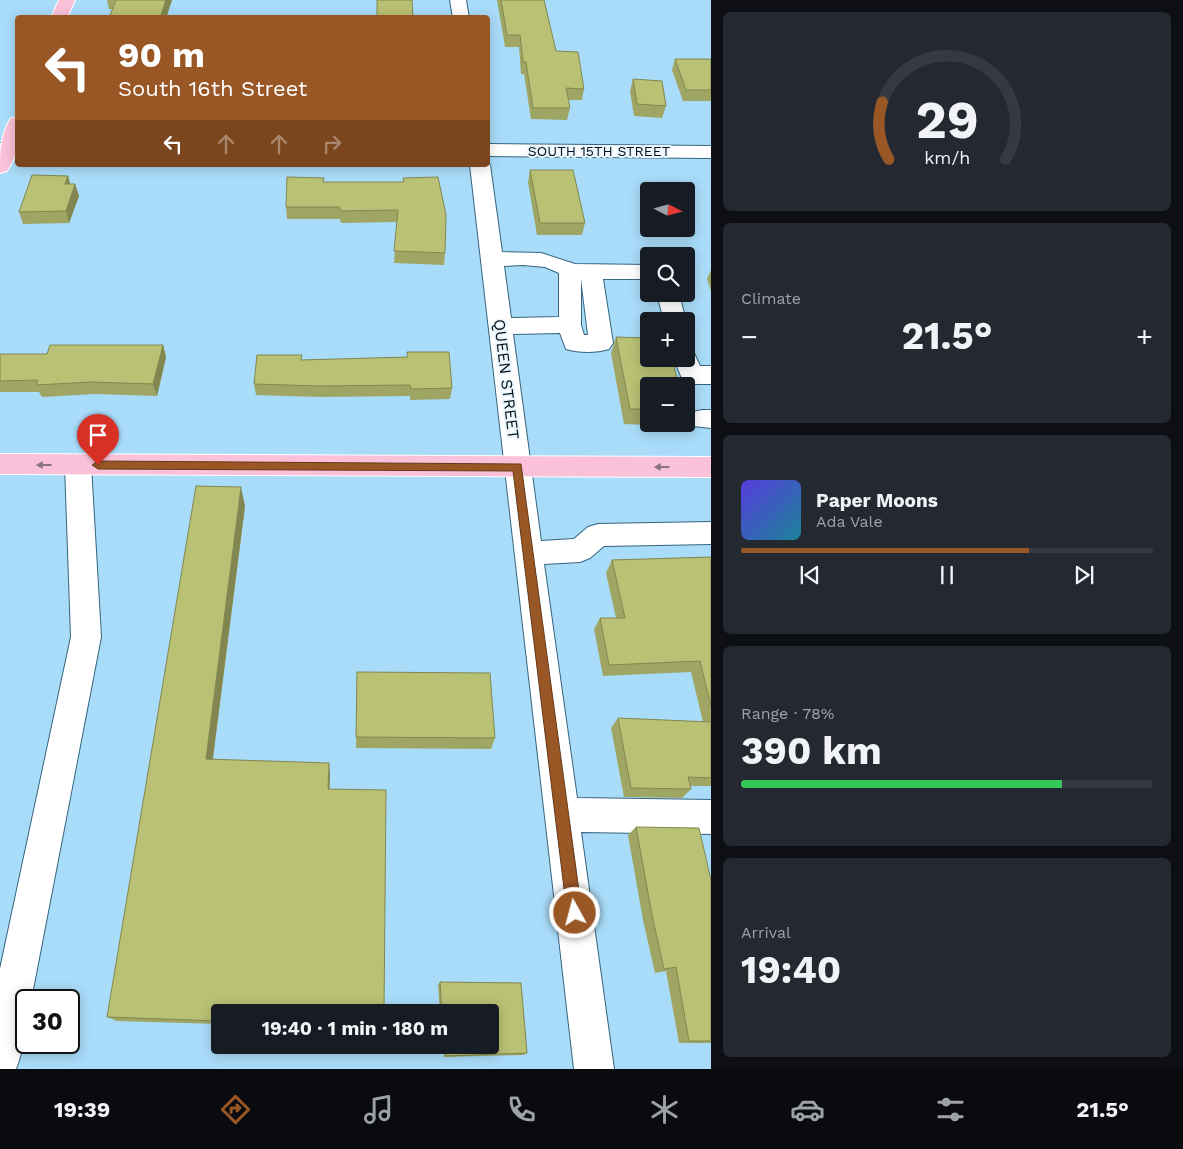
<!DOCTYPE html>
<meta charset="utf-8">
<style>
:root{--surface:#171b24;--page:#242831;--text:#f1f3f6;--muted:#9ea1a6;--line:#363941;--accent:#9a5726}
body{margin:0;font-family:"Work Sans",sans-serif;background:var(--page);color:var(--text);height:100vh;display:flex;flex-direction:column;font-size:19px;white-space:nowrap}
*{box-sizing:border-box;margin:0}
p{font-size:16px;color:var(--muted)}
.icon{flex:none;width:28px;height:28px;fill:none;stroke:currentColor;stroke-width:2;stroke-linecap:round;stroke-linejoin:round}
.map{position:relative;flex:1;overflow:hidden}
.drawer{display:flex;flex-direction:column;gap:12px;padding:12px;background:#0d0f14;width:472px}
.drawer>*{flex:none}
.top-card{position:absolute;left:15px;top:15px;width:475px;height:152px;border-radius:5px;box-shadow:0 2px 12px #0003;background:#9a5726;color:#fff;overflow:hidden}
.needle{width:32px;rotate:96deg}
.tools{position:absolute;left:640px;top:182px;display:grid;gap:10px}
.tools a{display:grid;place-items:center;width:55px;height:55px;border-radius:5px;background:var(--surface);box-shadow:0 2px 12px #0003;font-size:25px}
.speed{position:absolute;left:15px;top:989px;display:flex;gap:10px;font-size:25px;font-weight:700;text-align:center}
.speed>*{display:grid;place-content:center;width:65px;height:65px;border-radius:50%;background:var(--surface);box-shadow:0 2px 12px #0003;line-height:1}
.speed .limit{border:2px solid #111;border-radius:8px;background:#fff;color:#111}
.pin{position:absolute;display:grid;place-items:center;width:42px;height:42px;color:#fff;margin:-51px -21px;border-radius:50% 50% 50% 0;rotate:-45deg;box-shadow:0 0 5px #0007}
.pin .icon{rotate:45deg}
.me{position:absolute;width:55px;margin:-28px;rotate:353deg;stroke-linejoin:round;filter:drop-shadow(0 0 4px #0008)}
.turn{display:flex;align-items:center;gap:18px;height:105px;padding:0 20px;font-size:22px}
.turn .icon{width:65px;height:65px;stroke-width:2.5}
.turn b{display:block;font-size:35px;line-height:42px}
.lanes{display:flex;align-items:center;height:48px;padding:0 20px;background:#0003;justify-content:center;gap:25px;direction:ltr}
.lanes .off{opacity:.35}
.big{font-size:38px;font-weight:700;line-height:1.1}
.drawer .widget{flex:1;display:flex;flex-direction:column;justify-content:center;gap:8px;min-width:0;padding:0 18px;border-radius:8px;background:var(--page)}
.drawer .dial{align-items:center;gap:0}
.dial svg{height:130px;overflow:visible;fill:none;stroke:var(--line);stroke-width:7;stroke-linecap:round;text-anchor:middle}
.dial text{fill:var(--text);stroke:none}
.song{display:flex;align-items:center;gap:15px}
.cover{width:60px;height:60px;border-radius:8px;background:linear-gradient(135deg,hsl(250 70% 55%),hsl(190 70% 35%))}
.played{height:5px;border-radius:2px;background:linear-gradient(90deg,var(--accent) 70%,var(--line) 70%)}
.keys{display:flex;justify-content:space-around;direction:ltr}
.heat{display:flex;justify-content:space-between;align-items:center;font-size:28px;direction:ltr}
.charge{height:8px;border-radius:4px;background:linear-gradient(90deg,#34c759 78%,var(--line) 0)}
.trip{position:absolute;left:211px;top:1004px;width:288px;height:50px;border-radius:5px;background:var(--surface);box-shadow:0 2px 12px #0003;font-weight:700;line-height:50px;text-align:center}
.tab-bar{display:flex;height:80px;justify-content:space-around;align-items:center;background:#090b0e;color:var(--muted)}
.tab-bar .icon{width:35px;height:35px}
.tab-bar .active{color:var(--accent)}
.tab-bar b{font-size:22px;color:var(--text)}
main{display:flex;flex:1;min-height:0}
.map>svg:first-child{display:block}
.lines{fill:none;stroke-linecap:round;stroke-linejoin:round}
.minor-casing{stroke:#35657f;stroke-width:2}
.major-casing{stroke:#fff;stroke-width:2}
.minor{fill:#fff;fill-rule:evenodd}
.major{fill:#fac1d9;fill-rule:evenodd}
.wall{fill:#9fa664}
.shaded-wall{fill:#828751}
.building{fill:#b9c174;stroke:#828751}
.oneway{fill:#8a7284}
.route{fill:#9a5726;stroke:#643919}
.labels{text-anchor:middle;stroke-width:4;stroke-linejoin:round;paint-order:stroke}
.far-street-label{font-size:14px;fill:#01111b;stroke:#ecf6fc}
.street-label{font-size:16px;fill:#01111b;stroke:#ecf6fc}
</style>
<main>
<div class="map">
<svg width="711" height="1069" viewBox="0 0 711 1069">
<rect width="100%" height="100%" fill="#a9dcf9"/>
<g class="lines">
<g class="minor-casing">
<path id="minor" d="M450 0H466L469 18H453Z
M0 143H18V155H0Z
M488 144 711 146V158L488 156Z
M488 162 490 165 502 252 541 253 575 264 649 265V279H603L613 343 609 349C596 353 579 353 566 349L560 333 513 334 541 541 574 539 588 527 598 524 711 522V544L604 546 590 558 580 562 544 564 577 798 711 800V834L581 832 614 1069H574L470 165H488ZM523 265 545 267 559 273V317L511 318 504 266ZM581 278 588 335H584L581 325Z
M657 294H679L686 321H664Z
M686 351 694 353 700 366H711V384H691L683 381 674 359H686Z
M702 410H711V428L693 426 690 419 693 412Z
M78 455 87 458 91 465 101 637 31 1000H26C26 1023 25 1047 16 1069H0V969L71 637 65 465 69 458Z"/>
</g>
<g class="major-casing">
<path id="major" d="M59 0H75L67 18H51Z
M18 117C18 136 19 154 7 171L0 173C0 153 0 135 11 118Z
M0 454 711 457V477L0 474Z"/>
</g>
<use href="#minor" class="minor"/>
<use href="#major" class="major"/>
</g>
<path class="wall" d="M107 0H172L166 18H109L113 9H109Z
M497 0H544L556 51 584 89 582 100H568L570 108 567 120 531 119 524 74H521L519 47H505Z
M675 59H711V101H683L672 70Z
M633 79 666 106 662 118 634 116 630 91Z
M530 170 585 223 582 235H537L528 182Z
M68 176 70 184H75L79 196 69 223 23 224 19 212Z
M403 178 445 253 444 265 394 263 397 222 341 223 340 219H287L286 207 324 182H403Z
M711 270V291L707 279Z
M616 337 649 386V424H678L677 426 624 424 611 353Z
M163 345 166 357 157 396 95 394 42 397 39 392H0V354H47Z
M407 352 452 388 450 399 410 400V396L319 397 256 395 254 384 302 360 407 357Z
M245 506 213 759 330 775 329 789 220 1012V1024L117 1021 107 1017Z
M711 557V786H690L691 789 682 798 624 797 611 728 618 718 703 722 691 672 603 676 594 629 600 618H616L606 573 612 560Z
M357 672 495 738 491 749 356 748Z
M636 827 711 880V1043H679L666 971 655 973 643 920 628 835Z
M440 982 521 983 527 1053 523 1055 444 1057 443 1045H490V1012H440L438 985Z"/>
<path class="shaded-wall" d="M166 0H172L166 18H160Z
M68 176 71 188 65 184Z
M75 184 79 196 69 223 66 211Z
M163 345 166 357 157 396 153 384Z
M241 487 245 506 211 772 206 759Z
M329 763 330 775 329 801 328 789Z"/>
<path class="building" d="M116 0H166L160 18H109Z
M377 0H412L413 18H377Z
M501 0H544L556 51 578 52 584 89 566 88 570 108H533L526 62H523L520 35H507Z
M675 59H711V90H686Z
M633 79 662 81 666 106 637 104Z
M530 170H573L585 223H540Z
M32 175 68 176 65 184H75L66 211 19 212Z
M287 177 324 178 323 182H404L403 178 438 177 446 215 445 253 394 251 398 210 340 211V207H286Z
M616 337 649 338V359H672L679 386H649V409H630Z
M50 345H163L153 384 91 382 36 385 38 380 0 381V354H47Z
M407 352H449L452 388 411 389 410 385 318 386 254 384 257 355H302L301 360 408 357Z
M196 486 241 487 206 759 329 763 328 789 386 790 384 1012H220V1021L107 1017Z
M711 557V706L700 661 609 665 600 618H625L612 560Z
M357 672 490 673 495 738 356 737Z
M618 718 711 722V778L688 777 691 789 631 788Z
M636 827 699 828 711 880V1041H689L676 967 664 969 652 915Z
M440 982 521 983 527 1053 446 1056 445 1045H490V1012H442Z"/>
<defs><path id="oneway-solid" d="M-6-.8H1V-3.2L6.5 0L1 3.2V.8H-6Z" transform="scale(1.25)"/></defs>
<g class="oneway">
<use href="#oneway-solid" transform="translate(44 465) rotate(-180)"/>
<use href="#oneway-solid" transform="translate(662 467) rotate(-180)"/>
</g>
<path class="route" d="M98 461 521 464 582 913 580 918 575 920 569 918 567 913 513 471 98 469 92 465Z"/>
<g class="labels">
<g class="far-street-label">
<text x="599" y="156">SOUTH 15TH STREET</text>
</g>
<g class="street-label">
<text transform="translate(507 379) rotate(83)" y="6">QUEEN STREET</text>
</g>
</g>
</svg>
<div class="tools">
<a><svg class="needle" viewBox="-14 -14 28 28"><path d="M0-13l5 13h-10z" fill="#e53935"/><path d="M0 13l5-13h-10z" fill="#9ea1a6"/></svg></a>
<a><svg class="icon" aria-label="search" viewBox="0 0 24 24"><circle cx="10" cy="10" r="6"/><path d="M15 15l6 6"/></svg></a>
<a>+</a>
<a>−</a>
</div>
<div class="speed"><div class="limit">30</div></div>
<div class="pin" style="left:98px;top:465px;background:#d93025"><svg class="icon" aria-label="arrive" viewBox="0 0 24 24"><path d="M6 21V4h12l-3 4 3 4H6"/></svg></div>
<svg class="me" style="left:575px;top:913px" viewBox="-20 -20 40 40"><circle r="17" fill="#9a5726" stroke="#fff" stroke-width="3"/><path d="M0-11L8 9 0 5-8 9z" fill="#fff"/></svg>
<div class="trip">19:40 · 1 min · 180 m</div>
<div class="top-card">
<div class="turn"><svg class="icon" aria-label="left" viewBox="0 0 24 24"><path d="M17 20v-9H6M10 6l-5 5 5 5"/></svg><div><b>90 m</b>South 16th Street</div></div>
<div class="lanes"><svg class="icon" aria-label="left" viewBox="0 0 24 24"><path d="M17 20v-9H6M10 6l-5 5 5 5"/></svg><svg class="icon off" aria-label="ahead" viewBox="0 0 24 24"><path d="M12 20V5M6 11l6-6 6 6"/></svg><svg class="icon off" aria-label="ahead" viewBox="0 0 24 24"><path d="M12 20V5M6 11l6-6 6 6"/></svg><svg class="icon off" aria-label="right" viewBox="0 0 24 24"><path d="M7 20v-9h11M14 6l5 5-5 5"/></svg></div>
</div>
</div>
<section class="drawer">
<div class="widget dial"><svg viewBox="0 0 100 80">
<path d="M14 69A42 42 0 1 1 86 69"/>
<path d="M14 69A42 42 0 0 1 10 34" stroke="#9a5726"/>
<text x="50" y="56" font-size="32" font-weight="700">29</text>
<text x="50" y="72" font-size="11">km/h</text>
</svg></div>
<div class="widget"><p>Climate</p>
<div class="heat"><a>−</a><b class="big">21.5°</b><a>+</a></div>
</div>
<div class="widget">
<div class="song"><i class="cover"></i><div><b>Paper Moons</b><p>Ada Vale</p></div></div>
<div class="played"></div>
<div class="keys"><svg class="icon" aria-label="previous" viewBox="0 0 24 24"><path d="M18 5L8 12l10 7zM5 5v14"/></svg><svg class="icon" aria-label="pause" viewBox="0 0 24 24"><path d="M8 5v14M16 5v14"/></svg><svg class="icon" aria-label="next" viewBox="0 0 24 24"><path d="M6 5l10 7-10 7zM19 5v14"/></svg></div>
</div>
<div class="widget"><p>Range · 78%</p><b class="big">390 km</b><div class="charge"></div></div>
<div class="widget"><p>Arrival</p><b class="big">19:40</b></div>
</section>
</main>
<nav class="tab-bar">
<b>19:39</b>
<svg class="icon active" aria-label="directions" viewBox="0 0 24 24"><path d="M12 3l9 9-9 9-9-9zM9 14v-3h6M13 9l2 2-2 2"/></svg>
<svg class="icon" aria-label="music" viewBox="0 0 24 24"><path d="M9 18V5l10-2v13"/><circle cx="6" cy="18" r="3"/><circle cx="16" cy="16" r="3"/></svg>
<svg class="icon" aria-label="phone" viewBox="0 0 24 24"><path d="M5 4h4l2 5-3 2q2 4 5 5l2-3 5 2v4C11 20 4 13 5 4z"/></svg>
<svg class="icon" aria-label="climate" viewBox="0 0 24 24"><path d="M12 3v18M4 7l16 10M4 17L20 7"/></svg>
<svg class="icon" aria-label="car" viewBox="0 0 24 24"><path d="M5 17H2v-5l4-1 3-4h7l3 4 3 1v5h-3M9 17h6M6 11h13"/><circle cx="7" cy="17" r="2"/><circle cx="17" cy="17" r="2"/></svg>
<svg class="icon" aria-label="filters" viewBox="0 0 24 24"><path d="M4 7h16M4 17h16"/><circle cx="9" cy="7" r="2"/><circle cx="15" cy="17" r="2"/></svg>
<b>21.5°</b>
</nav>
